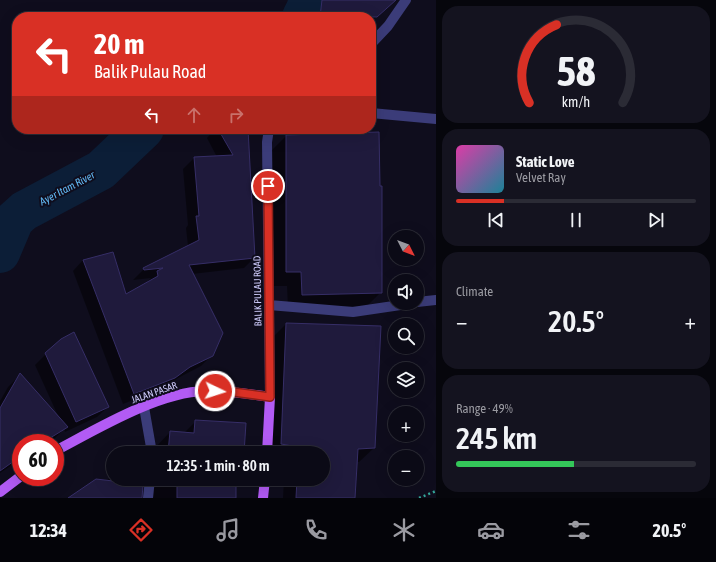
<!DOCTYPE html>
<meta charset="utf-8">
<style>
:root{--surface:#0b0a16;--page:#14131f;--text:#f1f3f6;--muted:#9a9aa1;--line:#2b2b35;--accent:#d93025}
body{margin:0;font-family:"Asap Condensed",sans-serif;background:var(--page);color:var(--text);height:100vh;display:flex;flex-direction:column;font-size:15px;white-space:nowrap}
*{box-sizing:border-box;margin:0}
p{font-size:13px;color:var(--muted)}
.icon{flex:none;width:22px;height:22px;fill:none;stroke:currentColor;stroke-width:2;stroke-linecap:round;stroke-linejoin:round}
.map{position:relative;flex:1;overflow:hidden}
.drawer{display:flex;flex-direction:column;gap:6px;padding:6px;background:#06060c;width:280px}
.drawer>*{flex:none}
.guide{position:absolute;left:12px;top:12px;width:364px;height:122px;border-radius:16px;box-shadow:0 4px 16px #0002,0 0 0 1px var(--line);background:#d93025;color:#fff;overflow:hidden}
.needle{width:26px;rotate:132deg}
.tools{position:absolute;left:388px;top:230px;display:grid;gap:8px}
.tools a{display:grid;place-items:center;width:36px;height:36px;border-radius:50%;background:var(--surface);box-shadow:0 4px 16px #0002,0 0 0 1px var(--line);font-size:20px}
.speed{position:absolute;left:12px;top:434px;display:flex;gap:8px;font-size:20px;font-weight:700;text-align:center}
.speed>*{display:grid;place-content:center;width:52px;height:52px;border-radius:50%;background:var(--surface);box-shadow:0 4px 16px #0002,0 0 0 1px var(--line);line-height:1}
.speed .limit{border:6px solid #d22;background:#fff;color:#111}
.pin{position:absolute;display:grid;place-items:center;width:34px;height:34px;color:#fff;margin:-17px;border:2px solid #fff;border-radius:50%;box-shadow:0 1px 4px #0007}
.me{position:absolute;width:44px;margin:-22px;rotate:94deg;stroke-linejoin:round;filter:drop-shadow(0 0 3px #0008)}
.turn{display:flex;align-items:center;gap:14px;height:84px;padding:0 16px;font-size:18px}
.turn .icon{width:52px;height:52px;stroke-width:2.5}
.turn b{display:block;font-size:28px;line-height:34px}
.lanes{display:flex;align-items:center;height:38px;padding:0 16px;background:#0003;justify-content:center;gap:20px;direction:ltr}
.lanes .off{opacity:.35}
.big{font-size:30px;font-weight:600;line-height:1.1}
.drawer .tile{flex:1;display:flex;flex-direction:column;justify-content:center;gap:6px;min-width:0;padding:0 14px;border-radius:16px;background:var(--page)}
.drawer .dial{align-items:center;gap:0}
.dial svg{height:104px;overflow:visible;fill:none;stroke:var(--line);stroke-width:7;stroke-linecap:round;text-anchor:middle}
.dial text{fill:var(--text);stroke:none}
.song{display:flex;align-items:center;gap:12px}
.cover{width:48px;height:48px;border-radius:6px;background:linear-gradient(135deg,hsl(320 70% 55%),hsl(190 70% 35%))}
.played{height:4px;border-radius:2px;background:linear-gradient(90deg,var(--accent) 20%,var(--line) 20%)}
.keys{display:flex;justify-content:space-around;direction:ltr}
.heat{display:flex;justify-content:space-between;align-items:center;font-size:22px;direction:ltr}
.charge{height:6px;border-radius:3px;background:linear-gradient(90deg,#34c759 49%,var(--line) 0)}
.trip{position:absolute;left:106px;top:446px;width:224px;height:40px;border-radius:20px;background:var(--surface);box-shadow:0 4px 16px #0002,0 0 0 1px var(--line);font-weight:600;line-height:40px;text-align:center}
.tab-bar{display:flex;height:64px;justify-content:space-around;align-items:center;background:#040409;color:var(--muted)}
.tab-bar .icon{width:28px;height:28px}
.tab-bar .selected{color:var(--accent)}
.tab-bar b{font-size:18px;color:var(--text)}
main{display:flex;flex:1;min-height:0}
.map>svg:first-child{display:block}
.shadow{fill:#0007}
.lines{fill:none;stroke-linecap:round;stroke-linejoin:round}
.river{stroke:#0c1e37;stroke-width:40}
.building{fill:#1f1a3c;stroke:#362e67}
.path{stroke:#35a799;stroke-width:2.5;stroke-dasharray:2 3;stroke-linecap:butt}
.lane{stroke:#3b3c79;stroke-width:10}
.street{stroke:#3b3c79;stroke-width:10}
.primary{stroke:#b25bf4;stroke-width:10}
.route-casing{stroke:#8d1f18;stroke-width:10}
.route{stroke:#d93025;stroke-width:7}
.labels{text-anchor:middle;stroke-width:4;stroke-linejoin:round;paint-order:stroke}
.street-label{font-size:10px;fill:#cfccfc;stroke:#0f0d1d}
.water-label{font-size:11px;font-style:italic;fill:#62b9f4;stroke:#0f0d1d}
</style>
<main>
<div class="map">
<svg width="436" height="498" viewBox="0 0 436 498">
<rect width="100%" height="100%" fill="#0f0d1d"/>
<path class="shadow" d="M307 0H387L381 12 371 22V17H305Z
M215 129H247L254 258 244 268 192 274 212 355 201 366 178 378 163 389 148 394H142L138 398 123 404 73 271 83 260 126 295 147 282 151 278 133 280 144 269 188 246 186 228 188 225 183 169 194 158 217 157 207 138Z
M286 136 381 292 367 306 288 308 287 286H273L272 150Z
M286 324 374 448 359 462H356L354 498H283L284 479H323V453H268L272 338Z
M46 354 108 407 97 417 65 432 64 429 54 439 47 443H21V459L0 473V401L8 387 20 375 59 418 35 365Z
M196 421 243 453H152V451L170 432 184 433Z
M113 474V479H137L135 498H70L106 482Z
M151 479H239L235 483V498H151Z"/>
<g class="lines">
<path class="river" d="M302 17 307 7 308 0
M0 253 14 220 24 211 101 170 144 129"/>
</g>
<path class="building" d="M322 0H396L377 17H320Z
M218 129H248L255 258 189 265 223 333 213 356 190 367 175 378 134 394 83 260 113 252 126 294 158 276 157 271 163 268 144 270 143 268 199 240 196 216H199L194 157 233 155Z
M379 132 380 186H382V293L302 295 301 272H286V135Z
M286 323 381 326 375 448 358 449 355 498H296L297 479H323V453H298V447L281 444Z
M74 332 109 407 76 422 45 353 61 339Z
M20 373 68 427 42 443H21V456L0 471V408Z
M195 420 246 423 244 453H168L170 431 194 433Z
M96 479 113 481V479H138L137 484 143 485 142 498H68Z
M177 479H236V498H177Z"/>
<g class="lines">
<path class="path" d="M419 498 436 491"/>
<path class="lane" d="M371 113 436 119
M144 407 152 453
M148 498 150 479"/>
<path class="street" d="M371 44 388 26 406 0
M269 129 267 142 270 397
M417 302 436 300
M269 305 353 312 414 303"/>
<path class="primary" d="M55 451C97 429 158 392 205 391 227 390 248 394 270 397L267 453
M0 492 21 476
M263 498 265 479"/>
</g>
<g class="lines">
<g class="route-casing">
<path id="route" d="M215 391H226L270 397 268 186"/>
</g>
<use href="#route" class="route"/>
</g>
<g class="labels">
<g class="street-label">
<text transform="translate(257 291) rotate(-91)" y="4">BALIK PULAU ROAD</text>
<text transform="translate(154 392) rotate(-19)" y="4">JALAN PASAR</text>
</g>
<g class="water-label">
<text transform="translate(67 188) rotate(-28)" y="4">Ayer Itam River</text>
</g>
</g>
</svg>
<div class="tools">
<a><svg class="needle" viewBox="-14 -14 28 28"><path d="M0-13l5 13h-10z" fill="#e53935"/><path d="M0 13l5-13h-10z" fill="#9a9aa1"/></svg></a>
<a><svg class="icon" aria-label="sound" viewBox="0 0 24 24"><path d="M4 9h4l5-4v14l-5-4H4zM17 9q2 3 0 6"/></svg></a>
<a><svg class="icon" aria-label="search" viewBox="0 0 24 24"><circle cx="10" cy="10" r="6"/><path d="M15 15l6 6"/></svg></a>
<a><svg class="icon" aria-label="layers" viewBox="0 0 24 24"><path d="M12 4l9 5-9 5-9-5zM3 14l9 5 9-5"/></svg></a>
<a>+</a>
<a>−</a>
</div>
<div class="speed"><div class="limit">60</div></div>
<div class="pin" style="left:268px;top:186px;background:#d93025"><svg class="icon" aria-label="arrive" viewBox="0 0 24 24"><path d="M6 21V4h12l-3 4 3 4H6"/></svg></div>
<svg class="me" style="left:215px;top:391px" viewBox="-20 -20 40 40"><circle r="17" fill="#d93025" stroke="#fff" stroke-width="3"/><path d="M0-11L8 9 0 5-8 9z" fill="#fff"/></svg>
<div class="trip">12:35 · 1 min · 80 m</div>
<div class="guide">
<div class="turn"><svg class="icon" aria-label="left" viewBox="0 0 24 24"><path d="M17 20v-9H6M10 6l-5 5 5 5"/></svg><div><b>20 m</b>Balik Pulau Road</div></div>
<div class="lanes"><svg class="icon" aria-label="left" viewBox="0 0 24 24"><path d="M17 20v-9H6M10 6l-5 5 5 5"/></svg><svg class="icon off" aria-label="ahead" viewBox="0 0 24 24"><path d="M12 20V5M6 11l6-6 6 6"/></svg><svg class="icon off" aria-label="right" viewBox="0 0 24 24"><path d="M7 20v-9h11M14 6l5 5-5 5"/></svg></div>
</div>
</div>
<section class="drawer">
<div class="tile dial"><svg viewBox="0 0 100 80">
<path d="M14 69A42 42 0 1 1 86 69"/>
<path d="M14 69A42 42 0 0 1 35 9" stroke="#d93025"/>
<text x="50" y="56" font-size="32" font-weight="700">58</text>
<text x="50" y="72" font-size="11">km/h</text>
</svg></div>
<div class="tile">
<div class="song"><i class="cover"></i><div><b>Static Love</b><p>Velvet Ray</p></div></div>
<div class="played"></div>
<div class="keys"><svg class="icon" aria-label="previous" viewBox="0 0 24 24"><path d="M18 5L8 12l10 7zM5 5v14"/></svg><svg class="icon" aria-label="pause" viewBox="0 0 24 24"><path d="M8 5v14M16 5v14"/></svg><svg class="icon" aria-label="next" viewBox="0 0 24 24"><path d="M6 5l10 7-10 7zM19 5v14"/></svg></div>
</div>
<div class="tile"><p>Climate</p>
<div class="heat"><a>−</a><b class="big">20.5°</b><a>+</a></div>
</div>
<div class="tile"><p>Range · 49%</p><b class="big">245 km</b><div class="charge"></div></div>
</section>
</main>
<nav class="tab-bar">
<b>12:34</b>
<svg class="icon selected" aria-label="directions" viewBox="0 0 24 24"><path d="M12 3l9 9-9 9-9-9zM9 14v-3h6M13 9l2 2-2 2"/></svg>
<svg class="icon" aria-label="music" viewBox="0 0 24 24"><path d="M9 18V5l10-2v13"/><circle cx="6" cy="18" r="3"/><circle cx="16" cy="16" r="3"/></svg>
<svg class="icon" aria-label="phone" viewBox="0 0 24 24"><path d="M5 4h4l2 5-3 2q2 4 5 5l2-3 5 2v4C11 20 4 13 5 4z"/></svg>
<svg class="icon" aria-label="climate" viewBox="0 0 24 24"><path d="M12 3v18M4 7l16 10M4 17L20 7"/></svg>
<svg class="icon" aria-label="car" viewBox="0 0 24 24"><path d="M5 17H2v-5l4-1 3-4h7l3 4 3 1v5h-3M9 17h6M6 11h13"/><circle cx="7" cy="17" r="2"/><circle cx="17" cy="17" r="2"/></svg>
<svg class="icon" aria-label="filters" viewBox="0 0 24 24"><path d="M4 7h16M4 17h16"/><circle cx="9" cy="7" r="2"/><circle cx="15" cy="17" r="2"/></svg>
<b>20.5°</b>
</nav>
